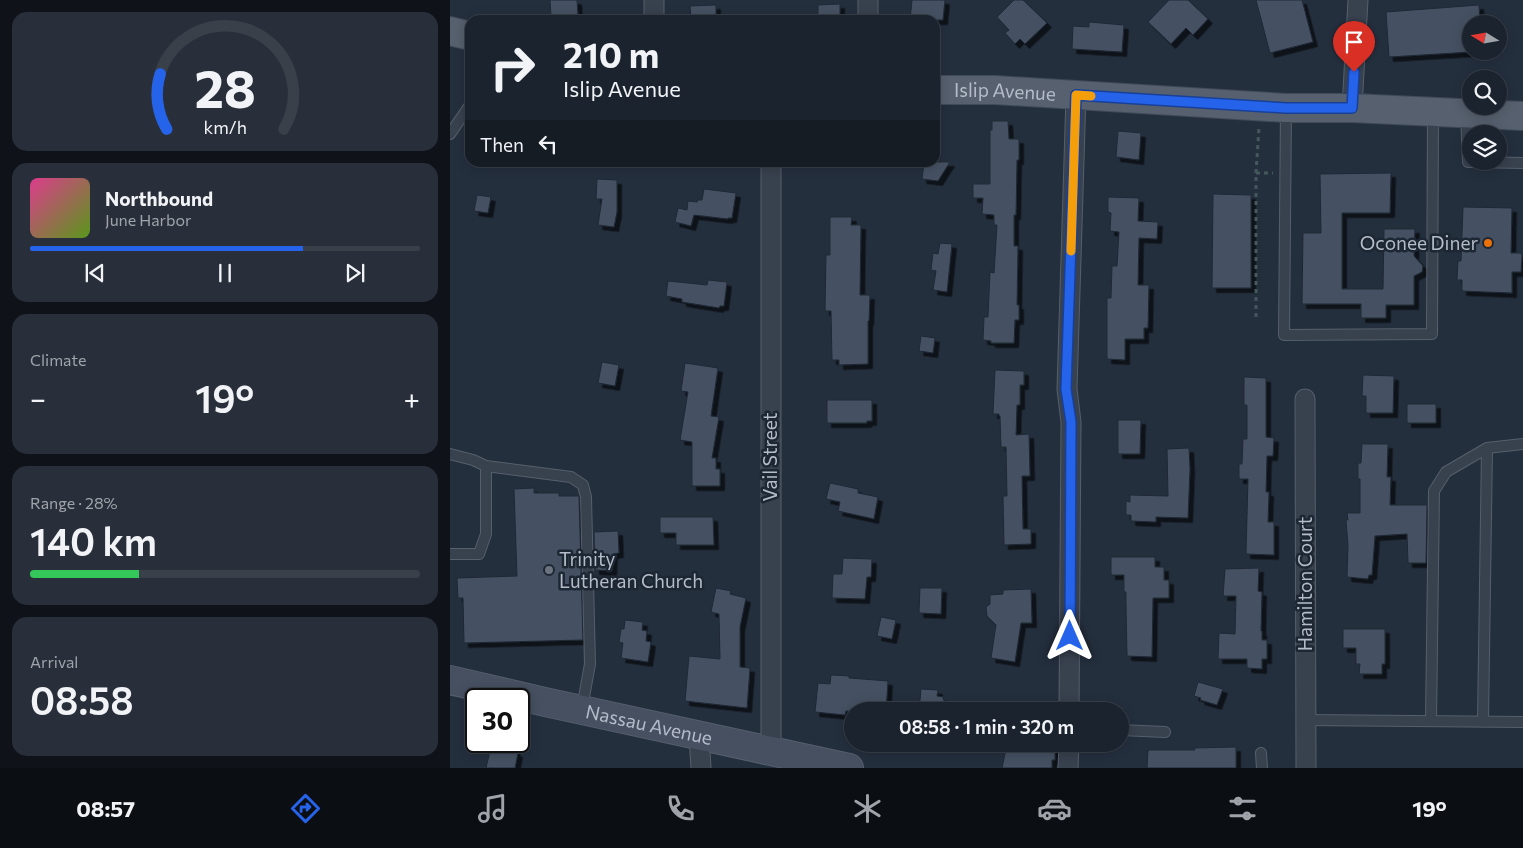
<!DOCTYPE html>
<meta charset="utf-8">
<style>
:root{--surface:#1b232e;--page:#282f3a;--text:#f1f3f6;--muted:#a0a4aa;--line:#39404a;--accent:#2563eb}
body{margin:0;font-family:Commissioner,sans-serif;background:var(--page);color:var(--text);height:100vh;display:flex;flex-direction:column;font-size:19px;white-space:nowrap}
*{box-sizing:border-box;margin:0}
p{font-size:16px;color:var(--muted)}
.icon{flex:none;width:28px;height:28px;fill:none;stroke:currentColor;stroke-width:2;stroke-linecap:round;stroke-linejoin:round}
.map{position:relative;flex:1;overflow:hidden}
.side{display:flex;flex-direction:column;gap:12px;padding:12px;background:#0f1319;width:450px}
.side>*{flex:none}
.top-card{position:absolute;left:15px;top:15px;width:475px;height:152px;border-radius:15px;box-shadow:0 2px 12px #0003,0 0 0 1px var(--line);background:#1b232e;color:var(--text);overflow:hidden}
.needle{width:32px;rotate:281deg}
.fabs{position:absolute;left:1012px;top:15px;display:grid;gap:10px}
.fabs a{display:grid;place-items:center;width:45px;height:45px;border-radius:50%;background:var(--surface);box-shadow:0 2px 12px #0003,0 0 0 1px var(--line);font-size:25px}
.speed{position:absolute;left:15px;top:688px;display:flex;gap:10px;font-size:25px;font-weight:700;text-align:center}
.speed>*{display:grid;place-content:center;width:65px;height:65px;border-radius:50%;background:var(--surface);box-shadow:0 2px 12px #0003,0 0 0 1px var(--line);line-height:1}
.speed .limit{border:2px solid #111;border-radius:8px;background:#fff;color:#111}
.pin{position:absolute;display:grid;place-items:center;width:42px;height:42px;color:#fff;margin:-51px -21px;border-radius:50% 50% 50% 0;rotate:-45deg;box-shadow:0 0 5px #0007}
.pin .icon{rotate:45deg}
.me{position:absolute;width:55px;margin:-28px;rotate:0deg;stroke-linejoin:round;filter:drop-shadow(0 0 4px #0008)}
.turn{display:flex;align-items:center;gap:18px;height:105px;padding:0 15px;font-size:22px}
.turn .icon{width:65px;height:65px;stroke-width:2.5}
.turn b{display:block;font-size:35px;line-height:42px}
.then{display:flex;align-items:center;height:48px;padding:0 15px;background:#0003;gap:10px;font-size:19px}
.big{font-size:38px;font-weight:600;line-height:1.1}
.side .card{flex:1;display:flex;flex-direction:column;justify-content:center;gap:8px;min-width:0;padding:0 18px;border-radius:15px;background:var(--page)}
.side .dial{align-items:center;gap:0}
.dial svg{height:130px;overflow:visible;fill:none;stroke:var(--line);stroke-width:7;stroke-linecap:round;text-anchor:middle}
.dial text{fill:var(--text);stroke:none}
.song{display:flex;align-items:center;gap:15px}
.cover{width:60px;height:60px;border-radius:8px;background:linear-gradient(135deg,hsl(330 70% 55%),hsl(90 70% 35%))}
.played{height:5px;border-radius:2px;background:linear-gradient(90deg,var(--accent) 70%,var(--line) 70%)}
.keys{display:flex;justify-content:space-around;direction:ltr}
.heat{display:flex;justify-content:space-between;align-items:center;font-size:28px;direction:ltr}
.charge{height:8px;border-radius:4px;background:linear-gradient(90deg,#34c759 28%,var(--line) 0)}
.trip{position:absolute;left:394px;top:702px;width:285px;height:50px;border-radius:25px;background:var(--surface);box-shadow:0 2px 12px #0003,0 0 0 1px var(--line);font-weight:600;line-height:50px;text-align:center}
.dock{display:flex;height:80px;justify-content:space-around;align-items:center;background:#0b0e12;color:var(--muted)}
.dock .icon{width:35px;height:35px}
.dock .current{color:var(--accent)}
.dock b{font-size:22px;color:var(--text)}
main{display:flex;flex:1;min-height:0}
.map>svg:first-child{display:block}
.building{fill:#455162;stroke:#1f2835;filter:url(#shadow)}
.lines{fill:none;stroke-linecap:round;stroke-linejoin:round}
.lane-casing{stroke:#565f6c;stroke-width:12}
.street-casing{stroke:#565f6c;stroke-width:21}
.secondary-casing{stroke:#565f6c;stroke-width:30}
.primary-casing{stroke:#414a57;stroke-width:30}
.path{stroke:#44595c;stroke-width:3;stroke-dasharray:4 4;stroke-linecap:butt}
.lane{stroke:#38414e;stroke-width:10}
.street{stroke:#38414e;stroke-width:19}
.secondary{stroke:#465061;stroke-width:28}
.primary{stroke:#56606e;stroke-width:28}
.route-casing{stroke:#184099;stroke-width:12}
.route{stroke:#2563eb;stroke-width:9}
.slow{stroke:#f59e0b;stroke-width:9}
.food-dot{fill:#e8710a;stroke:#1d2633;stroke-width:2}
.worship-dot{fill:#6b7280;stroke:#1d2633;stroke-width:2}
.labels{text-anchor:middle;stroke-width:5;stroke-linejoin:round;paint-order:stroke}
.street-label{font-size:19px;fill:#b4bcc9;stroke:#1d2633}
.poi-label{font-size:19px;fill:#b4bcc9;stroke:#1d2633;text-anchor:end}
</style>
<main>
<section class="side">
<div class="card dial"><svg viewBox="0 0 100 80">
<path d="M14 69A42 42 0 1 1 86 69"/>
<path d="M14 69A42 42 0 0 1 10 35" stroke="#2563eb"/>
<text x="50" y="56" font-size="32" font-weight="700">28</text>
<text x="50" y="72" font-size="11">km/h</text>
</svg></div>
<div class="card">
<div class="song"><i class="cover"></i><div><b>Northbound</b><p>June Harbor</p></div></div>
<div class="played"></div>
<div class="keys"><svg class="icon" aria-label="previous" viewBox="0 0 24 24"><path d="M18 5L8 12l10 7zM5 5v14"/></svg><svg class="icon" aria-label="pause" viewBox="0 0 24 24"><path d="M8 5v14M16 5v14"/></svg><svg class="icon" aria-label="next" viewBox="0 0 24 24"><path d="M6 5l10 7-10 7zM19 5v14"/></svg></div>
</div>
<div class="card"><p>Climate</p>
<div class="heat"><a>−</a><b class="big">19°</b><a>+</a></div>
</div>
<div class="card"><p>Range · 28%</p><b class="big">140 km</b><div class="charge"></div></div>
<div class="card"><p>Arrival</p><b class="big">08:58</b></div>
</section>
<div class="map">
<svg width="1073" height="768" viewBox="0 0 1073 768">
<defs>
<filter id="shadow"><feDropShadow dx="4.5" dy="4.5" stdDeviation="0" flood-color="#0009"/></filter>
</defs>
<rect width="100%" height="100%" fill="#242f3e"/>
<path class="building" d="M100 0H127L128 15 101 16Z
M462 0H495L493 20H460Z
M564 0H573L597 23 575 44 570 39 565 44 555 33 559 30 547 17Z
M719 0H738L758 19 743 35 736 28 721 44 698 22Z
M806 0H852L863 42 820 53Z
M390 4V20H368V5Z
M266 5V20L241 19 240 6Z
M1029 5 1030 24H1021V52L939 57 936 12Z
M639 22 674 25 672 52 622 49 623 26 639 27Z
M542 121H558L559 139H569V160H567L566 215H564V246H568L567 305H569V320H565L564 343H541V341L533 340 534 317H538L540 272 544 273 547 225H544V215L532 214 533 198H523V184H540V130H542Z
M668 131 691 133 689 160 666 157Z
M474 162H500L488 181 472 179Z
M941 173 940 213H892V289H933L934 229H965L964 256 973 266 972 272 964 276V305H936V318H911V304H852L853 233H871L870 174Z
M147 179 167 180V212L164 227 148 225 152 199H146Z
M254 189 286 193 282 218H278V219L244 215 241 226 225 222 228 208 237 210 238 201 247 202 248 200H252Z
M763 194 801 195V288H762Z
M27 195 41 197 38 213 24 211Z
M658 197 689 198 688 221 708 222 707 239 689 238 688 285H699L698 328H694V339H675V360L657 359V298H661L662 266H667L669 232 660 231 661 213 658 212Z
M1013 207 1062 208 1061 253H1071L1072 256 1071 272H1062V293L1012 291V280H1007L1008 261H1011Z
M380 217H402L401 225H411L410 295H420L419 321H418V364L389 365V360H382L381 311H375L376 255H380Z
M490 243 502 244 497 292 483 290 486 271 481 270 483 253 488 254Z
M258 280 277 282 274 306H270L269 308 232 302V299L216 296 218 281 257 285Z
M471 336 485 338 483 353 469 351Z
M152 362 169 365 165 386 148 383Z
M235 363 268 368 261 416 269 417 262 458H266V469H270V486H242V442L230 440 238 392 231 391Z
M545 370 574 371V385H570V405H567L566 435 579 434 580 476H572L573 529H581V544L554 545 553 496H557L556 447H551L550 416H549V414H543Z
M913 375 944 376 943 413H916V396H912Z
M794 377 816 378V437L824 438 823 456H817L816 492H819L818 522H824V555L796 554 798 479H789V464H792L793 439H797V405H794Z
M377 400H422V421H417V423H377Z
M957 404H986V423H957Z
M668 420H691L690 454H668Z
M912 444H938L937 477H941L940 505H977L976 563H958L957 534 925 536 922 575H919L918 579 897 577 898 546 896 520H898L897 513H910V479H908V463H911Z
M739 448 740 469 738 518 706 517V522L681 521V515H676V501L680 502V495L718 496 717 449Z
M380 483 408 489V493L428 497 424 519 388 511 390 502 376 499Z
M84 488V493H109V496H129L133 640 14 643 13 598H8L7 578 67 576 64 489Z
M210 517H263L264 545H226V533H210Z
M168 531 169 553 163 554 162 571 145 570 144 532Z
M661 557H705V567H714V580H719V598H703L702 657 677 656 676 605V592H674V575H661Z
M393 558 422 559 421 577H417L415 599 382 598 383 574H392Z
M809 568 808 591 812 592 811 631H812V640H817V659H812V669L797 668V659H768L769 633 785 634 786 596H773L775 569Z
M266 588 281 591 280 594 296 598 290 627V667L300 668 297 708 235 701 239 656 270 659 269 614 261 612Z
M470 588H492L491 614 469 613Z
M581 589 582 623H571L565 662 541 658 546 625 537 616 536 607 540 604V595L553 594V590Z
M431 617 446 620 442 639 427 636Z
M175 620 193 622 192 630 197 631 196 641 201 642 198 662 171 658 173 643 169 642 171 629H174Z
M893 629H935V664H932V674H909L910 664H906V648H893Z
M381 675 399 676V678L438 681 436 711H396L395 715 365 712 368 683 380 684Z
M748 682 773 689 767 705 750 700 751 698 744 696Z
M471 689 488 690 487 696 493 697 497 711H469Z
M42 742 66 747 65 752 68 753 65 768H36Z
M557 744H605V760H602V768H552Z
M786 747V768H697L698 750H745L744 748Z"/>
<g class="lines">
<g class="lane-casing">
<path id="lane" d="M836 109 834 335 982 334 983 112
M1016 114 1018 162 1073 163
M0 134 20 105
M0 454 23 460 36 466V534L29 554H0
M36 466 121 477 133 485 136 497 140 664 132 708
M855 720 1073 722
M981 721 984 491 996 472 1037 448 1073 444
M1033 722 1037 448
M670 730 715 732
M811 753 812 768"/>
</g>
<g class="street-casing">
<path id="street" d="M204 0V20
M418 20V0
M902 108 908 0
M321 162V751
M855 399 856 768
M619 711 621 422 617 389 626 95
M249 735 251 768
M618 768 619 744"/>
</g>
<g class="secondary-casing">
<g id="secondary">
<path id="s1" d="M0 680 95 702 399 768"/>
</g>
</g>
<g class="primary-casing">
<g id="primary">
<path d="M0 31 20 36"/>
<path id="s2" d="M485 90H545L836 108H902L1073 116"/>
</g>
</g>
<path class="path" d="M806 173H823
M806 317V173L809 127"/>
<use href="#lane" class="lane"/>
<use href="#street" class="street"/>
<use href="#secondary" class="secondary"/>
<use href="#primary" class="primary"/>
</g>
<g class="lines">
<g class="route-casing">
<path id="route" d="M620 636 621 422 616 389 626 95 836 108H902L904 72"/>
</g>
<use href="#route" class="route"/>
<path class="slow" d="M621 251 626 95 641 96"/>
</g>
<circle class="food-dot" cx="1038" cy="243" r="5"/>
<circle class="worship-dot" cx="99" cy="570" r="5"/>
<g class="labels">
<g class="street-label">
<text dy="7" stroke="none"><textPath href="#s2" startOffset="70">Islip Avenue</textPath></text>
<text transform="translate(320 457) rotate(-90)" y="7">Vail Street</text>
<text transform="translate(855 584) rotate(-90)" y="7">Hamilton Court</text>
<text dy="7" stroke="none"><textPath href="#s1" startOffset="204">Nassau Avenue</textPath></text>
</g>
<g class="poi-label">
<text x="1028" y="250">Oconee Diner</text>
<text x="109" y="566" text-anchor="start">Trinity<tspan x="109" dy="22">Lutheran Church</tspan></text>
</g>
</g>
</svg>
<div class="fabs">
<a><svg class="needle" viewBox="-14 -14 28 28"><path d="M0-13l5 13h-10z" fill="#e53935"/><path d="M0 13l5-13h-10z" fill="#a0a4aa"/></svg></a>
<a><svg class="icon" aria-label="search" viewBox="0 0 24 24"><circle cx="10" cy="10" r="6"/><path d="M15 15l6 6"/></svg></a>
<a><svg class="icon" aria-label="layers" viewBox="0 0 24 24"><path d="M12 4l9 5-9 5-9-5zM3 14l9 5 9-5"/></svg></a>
</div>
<div class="speed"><div class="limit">30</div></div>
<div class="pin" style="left:904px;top:72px;background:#d93025"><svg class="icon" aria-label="arrive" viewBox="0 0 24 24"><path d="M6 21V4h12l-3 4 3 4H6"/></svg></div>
<svg class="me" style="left:620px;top:636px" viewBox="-20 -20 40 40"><path d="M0-17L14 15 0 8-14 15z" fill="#2563eb" stroke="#fff" stroke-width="4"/></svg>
<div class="trip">08:58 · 1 min · 320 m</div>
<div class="top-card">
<div class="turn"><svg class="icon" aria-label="right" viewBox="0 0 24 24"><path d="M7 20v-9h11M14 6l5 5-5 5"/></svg><div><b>210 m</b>Islip Avenue</div></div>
<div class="then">Then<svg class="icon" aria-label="left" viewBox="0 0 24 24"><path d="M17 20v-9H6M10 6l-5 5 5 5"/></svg></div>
</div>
</div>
</main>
<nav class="dock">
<b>08:57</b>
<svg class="icon current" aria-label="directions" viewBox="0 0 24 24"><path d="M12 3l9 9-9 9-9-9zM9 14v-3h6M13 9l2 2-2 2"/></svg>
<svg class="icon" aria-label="music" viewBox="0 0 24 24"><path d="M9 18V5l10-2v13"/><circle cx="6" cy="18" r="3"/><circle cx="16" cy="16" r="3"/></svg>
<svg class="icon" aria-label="phone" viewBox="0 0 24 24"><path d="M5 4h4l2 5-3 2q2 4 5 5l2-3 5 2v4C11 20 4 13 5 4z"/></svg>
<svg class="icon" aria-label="climate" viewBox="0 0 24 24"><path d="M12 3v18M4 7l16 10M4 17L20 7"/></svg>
<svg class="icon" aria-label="car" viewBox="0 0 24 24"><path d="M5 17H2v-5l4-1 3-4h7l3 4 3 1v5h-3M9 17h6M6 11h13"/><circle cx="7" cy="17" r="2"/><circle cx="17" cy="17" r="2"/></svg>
<svg class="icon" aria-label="filters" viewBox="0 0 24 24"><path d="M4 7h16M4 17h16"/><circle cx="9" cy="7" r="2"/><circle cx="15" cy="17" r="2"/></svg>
<b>19°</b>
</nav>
